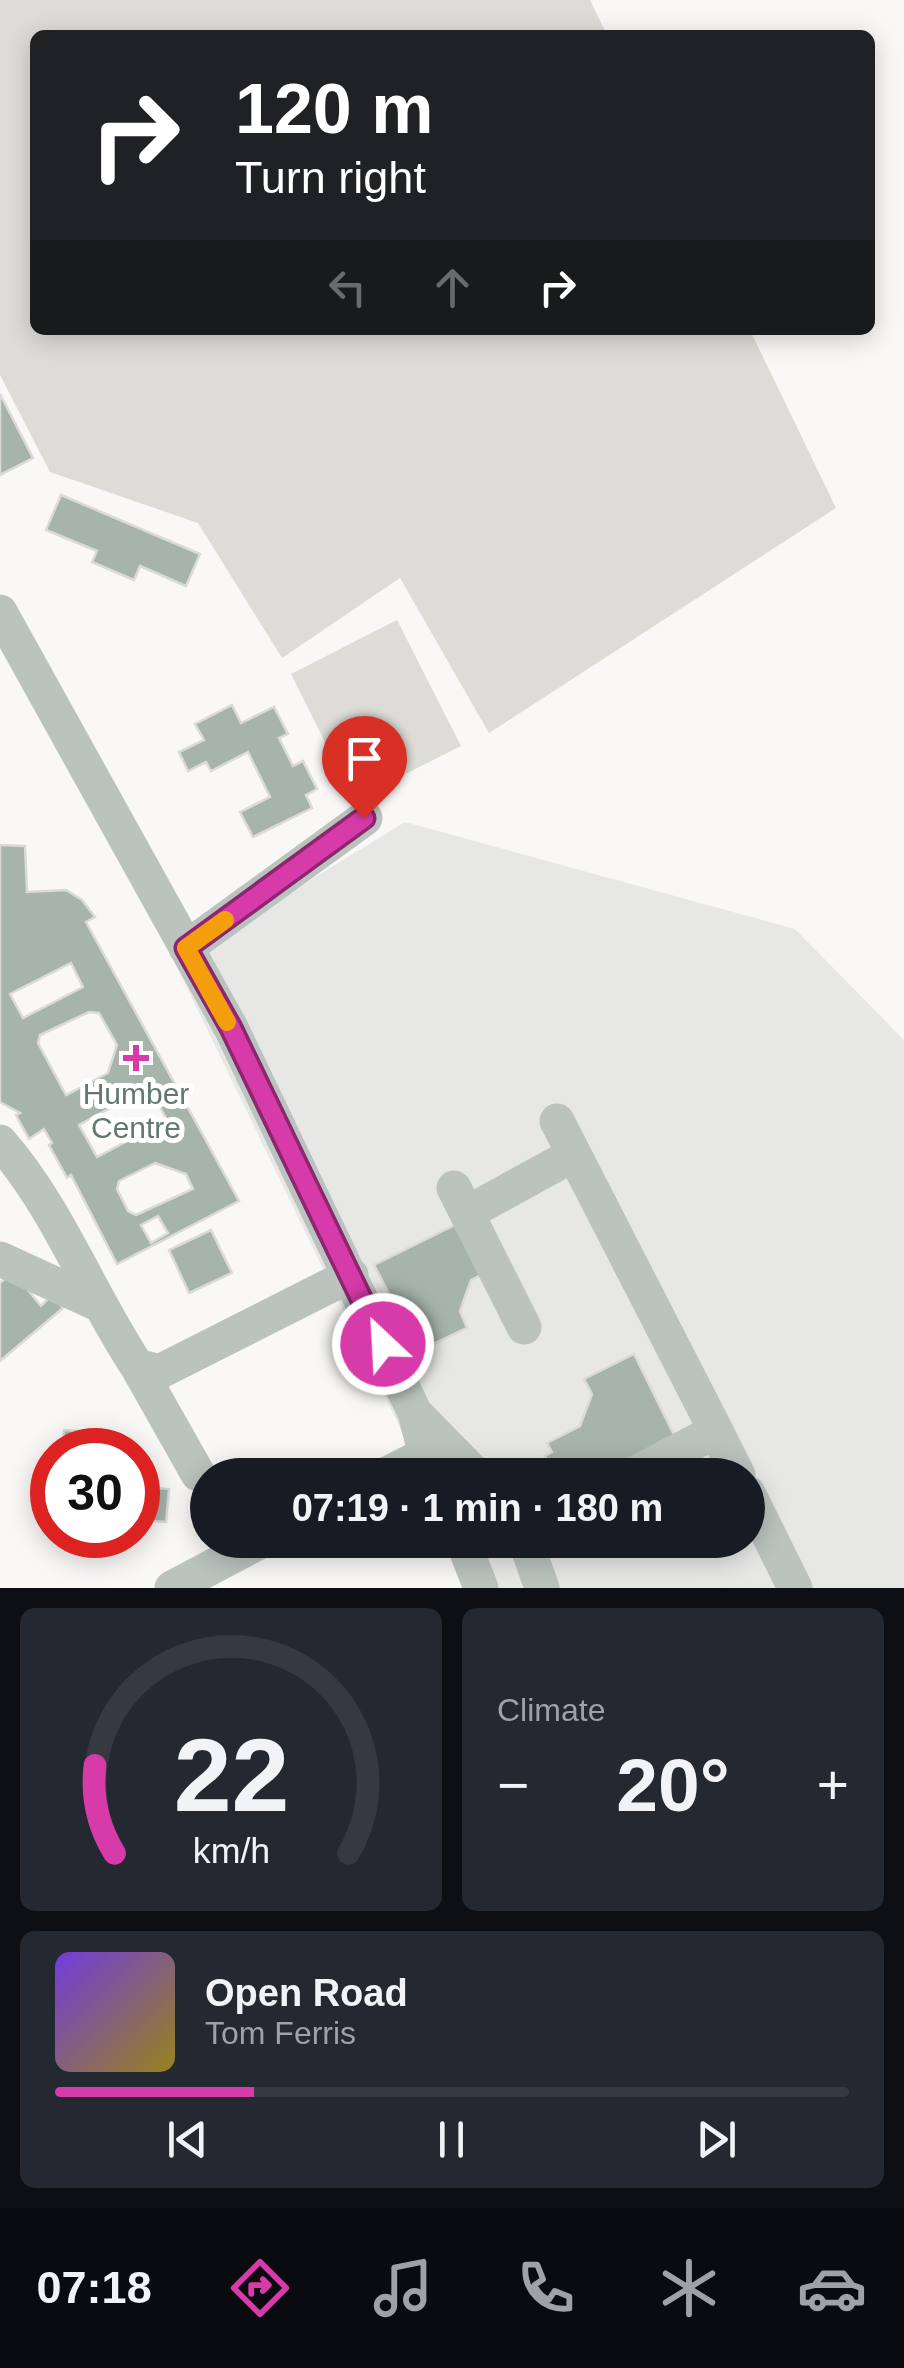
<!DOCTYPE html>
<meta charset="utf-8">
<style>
:root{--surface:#171b24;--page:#242831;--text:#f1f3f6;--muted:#9ea1a6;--line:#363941;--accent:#d73aa9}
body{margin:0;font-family:Arial,sans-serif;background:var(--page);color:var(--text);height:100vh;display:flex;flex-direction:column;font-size:38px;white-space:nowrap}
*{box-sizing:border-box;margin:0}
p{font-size:32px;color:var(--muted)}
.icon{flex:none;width:55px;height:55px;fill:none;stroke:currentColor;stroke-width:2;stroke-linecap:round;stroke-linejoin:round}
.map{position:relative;height:1588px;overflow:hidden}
.sheet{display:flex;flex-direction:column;gap:20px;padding:20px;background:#0d0f14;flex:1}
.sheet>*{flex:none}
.banner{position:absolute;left:30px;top:30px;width:845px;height:305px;border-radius:15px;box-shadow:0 5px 25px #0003;background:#202124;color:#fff;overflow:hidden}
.speed{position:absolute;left:30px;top:1428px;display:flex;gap:20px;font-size:50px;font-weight:700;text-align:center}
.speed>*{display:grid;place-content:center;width:130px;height:130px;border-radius:50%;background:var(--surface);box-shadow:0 5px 25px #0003;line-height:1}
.speed .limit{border:15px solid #d22;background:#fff;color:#111}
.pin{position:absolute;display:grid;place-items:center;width:85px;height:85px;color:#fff;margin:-102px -42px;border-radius:50% 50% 50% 0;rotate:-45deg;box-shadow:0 0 10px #0007}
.pin .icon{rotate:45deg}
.me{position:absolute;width:110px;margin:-55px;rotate:335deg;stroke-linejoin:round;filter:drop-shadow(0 0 8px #0008)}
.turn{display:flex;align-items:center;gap:35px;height:210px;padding:0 40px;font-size:45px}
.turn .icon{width:130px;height:130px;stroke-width:2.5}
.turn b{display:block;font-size:70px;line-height:85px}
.lanes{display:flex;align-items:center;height:95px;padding:0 40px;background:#0003;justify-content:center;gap:50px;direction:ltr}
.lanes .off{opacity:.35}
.big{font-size:75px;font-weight:700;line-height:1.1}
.sheet .card{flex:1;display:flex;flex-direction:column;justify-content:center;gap:15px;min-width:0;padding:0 35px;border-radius:15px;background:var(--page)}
.sheet .dial{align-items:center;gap:0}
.dial svg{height:260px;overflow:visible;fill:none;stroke:var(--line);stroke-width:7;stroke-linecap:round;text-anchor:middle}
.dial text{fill:var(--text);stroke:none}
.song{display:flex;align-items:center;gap:30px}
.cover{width:120px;height:120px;border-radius:15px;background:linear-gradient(135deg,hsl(260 70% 55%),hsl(50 70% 35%))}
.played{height:10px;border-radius:5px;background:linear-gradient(90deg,var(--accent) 25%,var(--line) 25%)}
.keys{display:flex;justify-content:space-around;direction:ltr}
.heat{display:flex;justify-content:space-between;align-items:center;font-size:55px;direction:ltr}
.sheet .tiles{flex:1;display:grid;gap:20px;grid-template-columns:1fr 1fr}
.card:last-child{grid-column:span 2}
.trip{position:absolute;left:190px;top:1458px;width:575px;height:100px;border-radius:50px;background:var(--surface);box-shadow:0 5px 25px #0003;font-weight:700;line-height:100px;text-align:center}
.dock{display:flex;height:160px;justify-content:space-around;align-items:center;background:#090b0e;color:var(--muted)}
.dock .icon{width:70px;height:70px}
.dock .on{color:var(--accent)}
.dock b{font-size:45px;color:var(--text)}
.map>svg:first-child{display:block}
.built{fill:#e7e8e6}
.green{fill:#dedcd7}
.building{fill:#a6b4ac;stroke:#dbdad9;stroke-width:2.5;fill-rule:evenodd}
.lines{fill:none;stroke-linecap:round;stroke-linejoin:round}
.minor{stroke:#bac3be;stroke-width:35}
.route-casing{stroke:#8c266e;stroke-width:25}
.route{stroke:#d73aa9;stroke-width:18}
.slow{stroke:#f59e0b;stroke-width:18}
.poi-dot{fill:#d73aa9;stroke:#fff;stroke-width:4}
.labels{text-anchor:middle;stroke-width:10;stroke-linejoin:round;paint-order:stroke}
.poi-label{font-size:30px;fill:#627a6e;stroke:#fff}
</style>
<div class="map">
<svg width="904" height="1588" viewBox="0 0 904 1588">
<rect width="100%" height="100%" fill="#f9f8f7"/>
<path class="built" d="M405 822 795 929 904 1040V1588H465L446 1540H748V1475H420L405 1438 175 963Z"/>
<path class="green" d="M0 0H590L607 35H35V330H750L836 508 489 733 400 578 282 658 198 523 50 472 0 375Z
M397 620 461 746 354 800 291 674Z"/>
<path class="building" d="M0 394 33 458 0 475Z
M61 495 200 554 186 586 140 566 134 580 92 562 97 551 46 530Z
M232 705 241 723 274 707 288 734 279 738 293 766 303 761 317 789 306 795 312 808 253 837 240 812 270 797 248 752 211 771 206 762 188 771 179 752 204 740 195 724Z
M0 845 25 846 27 892 66 890 82 900 95 917 86 922 239 1201 117 1264 71 1175 67 1178 49 1145 52 1143 44 1129 29 1139 16 1115 20 1113 0 1102ZM71 963 83 987 23 1018 10 994ZM89 1012 99 1013 117 1045 108 1073 66 1095 38 1043 40 1035ZM149 1087 167 1120 97 1157 79 1125ZM155 1163 186 1174 193 1189 136 1215 128 1211 117 1189 119 1181ZM158 1216 168 1233 151 1243 141 1225Z
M463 1221 488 1272 471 1280 460 1311 467 1328 419 1351 374 1265Z
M211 1230 232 1273 189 1293 169 1250Z
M13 1272 41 1306 52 1295 63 1308 0 1361V1283Z
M634 1354 676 1439 608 1475H565L563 1471 555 1474 545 1456 552 1452 547 1443 580 1426 592 1394 584 1379Z
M64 1430 113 1434 111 1450H62Z
M138 1486 169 1489 166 1522 138 1520Z"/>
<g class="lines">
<path class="minor" d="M0 612 231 1028 415 1413 431 1475
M186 948 365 818
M557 1121 716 1431 632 1475
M0 1142C58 1208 89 1294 137 1366L159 1372 351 1275
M454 1188 524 1327
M467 1213 573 1155
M0 1259 98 1304
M137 1366 198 1474
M416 1414 476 1475
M716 1431 738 1475
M385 1475 426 1454
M748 1493 795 1588
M476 1540 465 1547 481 1588
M525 1540 542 1588
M172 1588 263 1540"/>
</g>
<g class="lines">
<g class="route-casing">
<path id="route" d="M364 818 186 948 231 1028 383 1344"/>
</g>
<use href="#route" class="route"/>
<path class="slow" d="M225 920 186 948 227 1022"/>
</g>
<path class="poi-dot" d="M131 1043h10v10h10v10h-10v10h-10v-10h-10v-10h10z"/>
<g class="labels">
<g class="poi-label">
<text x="136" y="1104">Humber<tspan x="136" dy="34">Centre</tspan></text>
</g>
</g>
</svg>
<div class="speed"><div class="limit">30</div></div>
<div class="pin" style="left:364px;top:818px;background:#d93025"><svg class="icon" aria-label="arrive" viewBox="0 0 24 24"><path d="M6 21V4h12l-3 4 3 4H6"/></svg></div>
<svg class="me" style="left:383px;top:1344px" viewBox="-20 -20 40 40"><circle r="17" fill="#d73aa9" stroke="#fff" stroke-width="3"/><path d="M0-11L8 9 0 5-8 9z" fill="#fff"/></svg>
<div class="trip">07:19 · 1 min · 180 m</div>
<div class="banner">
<div class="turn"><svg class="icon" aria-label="right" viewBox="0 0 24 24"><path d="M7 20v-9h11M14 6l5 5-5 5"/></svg><div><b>120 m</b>Turn right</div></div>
<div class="lanes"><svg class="icon off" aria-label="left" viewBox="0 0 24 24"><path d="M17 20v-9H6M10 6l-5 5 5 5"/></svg><svg class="icon off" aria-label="ahead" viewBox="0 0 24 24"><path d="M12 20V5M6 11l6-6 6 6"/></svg><svg class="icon" aria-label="right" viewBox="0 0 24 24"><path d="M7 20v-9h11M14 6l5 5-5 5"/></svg></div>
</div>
</div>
<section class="sheet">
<div class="tiles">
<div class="card dial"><svg viewBox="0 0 100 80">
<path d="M14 69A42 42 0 1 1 86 69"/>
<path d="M14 69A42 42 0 0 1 8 42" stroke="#d73aa9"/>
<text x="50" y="56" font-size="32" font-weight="700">22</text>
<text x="50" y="72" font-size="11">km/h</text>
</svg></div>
<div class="card"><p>Climate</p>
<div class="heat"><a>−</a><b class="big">20°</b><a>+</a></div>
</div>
<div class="card">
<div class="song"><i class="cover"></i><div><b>Open Road</b><p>Tom Ferris</p></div></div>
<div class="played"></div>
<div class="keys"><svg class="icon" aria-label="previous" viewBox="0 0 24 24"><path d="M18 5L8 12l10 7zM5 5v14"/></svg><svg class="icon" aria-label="pause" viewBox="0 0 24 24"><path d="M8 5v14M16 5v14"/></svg><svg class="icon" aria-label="next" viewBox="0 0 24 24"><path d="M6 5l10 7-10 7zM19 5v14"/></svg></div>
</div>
</div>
</section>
<nav class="dock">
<b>07:18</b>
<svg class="icon on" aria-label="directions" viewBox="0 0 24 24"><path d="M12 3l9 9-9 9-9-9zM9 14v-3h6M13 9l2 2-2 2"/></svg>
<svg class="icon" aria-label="music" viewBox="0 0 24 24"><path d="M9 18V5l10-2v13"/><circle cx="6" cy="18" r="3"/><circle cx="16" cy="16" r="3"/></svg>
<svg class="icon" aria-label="phone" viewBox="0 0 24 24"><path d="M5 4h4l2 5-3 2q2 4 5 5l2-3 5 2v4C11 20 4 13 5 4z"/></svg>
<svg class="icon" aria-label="climate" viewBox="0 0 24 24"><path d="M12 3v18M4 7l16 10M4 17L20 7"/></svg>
<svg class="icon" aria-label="car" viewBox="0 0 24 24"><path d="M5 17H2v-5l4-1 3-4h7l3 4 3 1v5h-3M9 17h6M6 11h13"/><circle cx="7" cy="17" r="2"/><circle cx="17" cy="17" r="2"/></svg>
</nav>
